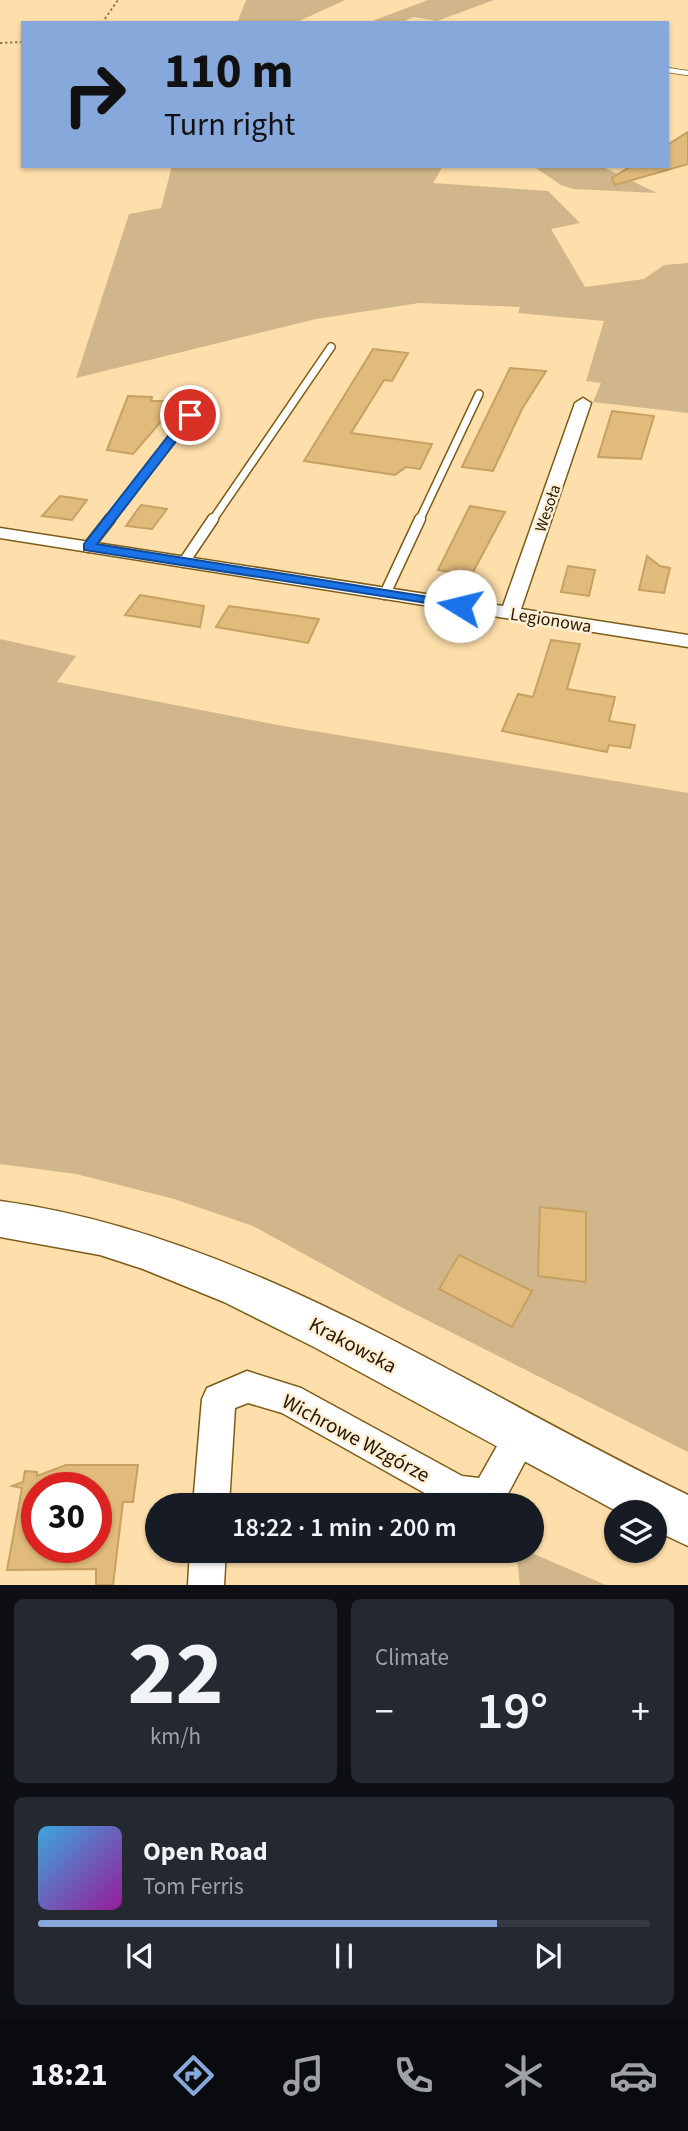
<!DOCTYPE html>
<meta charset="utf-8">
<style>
:root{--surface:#171b24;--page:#242831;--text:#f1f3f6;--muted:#9ea1a6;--line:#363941;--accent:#87a8da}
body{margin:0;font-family:"Source Sans 3",sans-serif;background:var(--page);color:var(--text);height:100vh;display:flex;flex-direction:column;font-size:26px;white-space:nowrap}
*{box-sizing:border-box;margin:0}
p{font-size:23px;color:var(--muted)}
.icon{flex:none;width:38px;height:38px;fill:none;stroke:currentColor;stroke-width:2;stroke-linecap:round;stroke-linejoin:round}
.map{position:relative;height:1585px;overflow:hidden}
.drawer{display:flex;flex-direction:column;gap:14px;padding:14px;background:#0d0f14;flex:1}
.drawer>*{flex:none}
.banner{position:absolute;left:21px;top:21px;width:648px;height:147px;border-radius:0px;box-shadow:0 2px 5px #0004;background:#87a8da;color:#111;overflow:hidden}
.fabs{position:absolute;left:604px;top:1500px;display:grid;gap:14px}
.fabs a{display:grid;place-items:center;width:63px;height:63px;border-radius:50%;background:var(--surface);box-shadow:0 2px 5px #0004;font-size:35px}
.speed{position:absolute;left:21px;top:1472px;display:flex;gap:14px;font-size:35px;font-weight:700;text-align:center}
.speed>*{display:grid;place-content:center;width:91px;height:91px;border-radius:50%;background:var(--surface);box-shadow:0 2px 5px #0004;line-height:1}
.speed .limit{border:10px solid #d22;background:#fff;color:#111}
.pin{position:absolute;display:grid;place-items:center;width:60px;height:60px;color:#fff;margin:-30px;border:4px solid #fff;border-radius:50%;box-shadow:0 2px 7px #0007}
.me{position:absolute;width:77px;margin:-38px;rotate:279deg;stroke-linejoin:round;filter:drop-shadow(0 0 5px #0008)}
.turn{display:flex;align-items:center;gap:24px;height:147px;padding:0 28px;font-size:32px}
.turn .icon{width:91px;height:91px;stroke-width:2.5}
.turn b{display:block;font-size:49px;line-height:60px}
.big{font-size:52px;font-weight:600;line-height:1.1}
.drawer .widget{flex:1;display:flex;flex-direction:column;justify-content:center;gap:10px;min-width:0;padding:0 24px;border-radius:10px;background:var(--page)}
.drawer .dial{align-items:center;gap:0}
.dial b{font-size:91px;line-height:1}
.song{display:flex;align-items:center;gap:21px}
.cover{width:84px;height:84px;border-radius:10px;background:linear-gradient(135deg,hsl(200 70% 55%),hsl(300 70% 35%))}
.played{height:7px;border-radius:4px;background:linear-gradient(90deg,var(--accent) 75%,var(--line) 75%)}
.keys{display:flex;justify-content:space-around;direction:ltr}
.heat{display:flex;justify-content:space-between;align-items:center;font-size:38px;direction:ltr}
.drawer .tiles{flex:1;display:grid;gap:14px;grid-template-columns:1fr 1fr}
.widget:last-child{grid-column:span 2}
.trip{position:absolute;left:145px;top:1493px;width:399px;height:70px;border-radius:35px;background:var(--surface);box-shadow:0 2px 5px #0004;font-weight:600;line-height:70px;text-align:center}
.dock{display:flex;height:112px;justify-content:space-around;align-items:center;background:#090b0e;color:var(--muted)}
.dock .icon{width:49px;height:49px}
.dock .on{color:var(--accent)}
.dock b{font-size:32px;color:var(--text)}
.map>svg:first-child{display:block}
.green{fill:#d0b68a}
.building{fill:#e1bb7b;stroke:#c6a162;stroke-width:2;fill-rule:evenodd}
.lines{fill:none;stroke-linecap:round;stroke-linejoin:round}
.lane-far2-casing{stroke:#7e5c18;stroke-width:6}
.lane-far1-casing{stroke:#7e5c18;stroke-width:10}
.lane-casing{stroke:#7e5c18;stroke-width:13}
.street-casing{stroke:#7e5c18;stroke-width:3}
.secondary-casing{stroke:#7e5c18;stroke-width:3}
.path{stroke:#917b55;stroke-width:2;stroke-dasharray:2.5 2.5;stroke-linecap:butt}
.lane-far2{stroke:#fff;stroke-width:4.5}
.lane-far1{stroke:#fff;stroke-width:7}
.lane{stroke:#fff;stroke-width:10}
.street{fill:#fff;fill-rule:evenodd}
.secondary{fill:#fff;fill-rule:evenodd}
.route{fill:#1a73e8;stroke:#114b97;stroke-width:2}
.labels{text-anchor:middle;stroke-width:5;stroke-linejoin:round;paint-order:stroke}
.far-street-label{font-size:16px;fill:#281a01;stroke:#feefd6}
.street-label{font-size:18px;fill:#281a01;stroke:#feefd6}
.near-street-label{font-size:21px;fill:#281a01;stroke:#feefd6}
</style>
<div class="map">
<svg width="688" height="1585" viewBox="0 0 688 1585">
<rect width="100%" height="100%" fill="#fedfac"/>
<path class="green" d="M246 0H345L295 23H237Z
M428 0H494L437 21 414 17 400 23H367Z
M172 166H443L433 183 548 191 580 223 551 229 585 287 644 279 664 265 688 263V413L593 402 601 383 586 381 604 321 518 313 520 307 419 303 316 319 76 378 129 214 161 208Z
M533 166H601L657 193 573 189 561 185Z
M0 639 76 656 57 682 283 726 688 793V1452L395 1304 253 1226 174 1199 76 1174 0 1164Z
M516 1551H527L606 1585H520Z"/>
<path class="building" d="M688 132V164L615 185 612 178 631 166H667V145Z
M373 349 408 353 392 381 384 380 351 433 432 444 420 469 406 467 395 475 304 461Z
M510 368 546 371 522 409 493 471 462 467Z
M128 396 152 397 151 401H169L164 418 133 454 107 450Z
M612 411 654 416 641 459 598 457Z
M60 496 87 500 72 520 42 516Z
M141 505 167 509 152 529 126 526Z
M470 506 505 512 471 576 438 570Z
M647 556 660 566 670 568 664 593 639 590Z
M568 566 595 570 589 596 561 592Z
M140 595 204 606 200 627 125 615Z
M229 606 319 619 308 643 216 627Z
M551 640 580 644 567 689 615 697 609 721 635 725 630 748 609 745 607 752 502 731 518 694 533 697Z
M540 1207 586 1212V1282L538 1276Z
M459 1255 532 1291 512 1327 439 1289Z
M66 1465H138L133 1502H123L113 1585H96V1569L7 1570 22 1488 12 1486 23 1482 25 1471 37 1472V1476ZM37 1488H96V1547H37Z"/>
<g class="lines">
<g class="lane-far2-casing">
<path id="lane-far2" d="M667 70 688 73"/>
</g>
<g class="lane-far1-casing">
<path id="lane-far1" d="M108 521 190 415
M212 521 331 347
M419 521 479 394"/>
</g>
<g class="lane-casing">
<path id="lane" d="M88 547 110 519
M184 562 213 519
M385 594 420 519"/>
</g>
<g class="street-casing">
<path id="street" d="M583 398 591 403 521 609 688 635V647L0 538V528L503 606 575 403Z
M247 1371 301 1388 462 1476 479 1478 510 1423 522 1419 534 1423 539 1435 502 1505H446L282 1413 248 1403 235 1408 229 1505H193L202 1399 207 1388Z
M190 1550H226L224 1585H188Z"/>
</g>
<g class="secondary-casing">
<path id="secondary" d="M0 1201C249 1235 465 1388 688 1495V1546L654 1530V1512H618L314 1347 224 1302 143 1269 100 1255 0 1237Z"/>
</g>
<path class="path" d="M102 23 118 0
M0 43 23 42"/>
<use href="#lane-far2" class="lane-far2"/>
<use href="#lane-far1" class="lane-far1"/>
<use href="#lane" class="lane"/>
<use href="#street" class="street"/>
<use href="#secondary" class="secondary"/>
</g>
<path class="route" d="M190 412 194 413V418L97 544 460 602 467 606 465 609 84 550V544L186 413Z"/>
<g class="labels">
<g class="far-street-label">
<text transform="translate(547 508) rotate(-71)" y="6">Wesoła</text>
</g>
<g class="street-label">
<text transform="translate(551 620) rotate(9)" y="6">Legionowa</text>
</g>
<g class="near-street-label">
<text transform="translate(353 1345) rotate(28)" y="7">Krakowska</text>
<text transform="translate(356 1438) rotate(28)" y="7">Wichrowe Wzgórze</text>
</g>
</g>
</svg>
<div class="fabs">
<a><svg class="icon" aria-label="layers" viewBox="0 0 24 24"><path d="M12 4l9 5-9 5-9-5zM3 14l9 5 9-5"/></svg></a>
</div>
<div class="speed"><div class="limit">30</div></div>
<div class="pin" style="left:190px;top:415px;background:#d93025"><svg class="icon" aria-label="arrive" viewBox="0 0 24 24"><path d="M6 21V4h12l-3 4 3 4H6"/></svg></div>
<svg class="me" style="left:460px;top:606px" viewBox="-20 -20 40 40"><circle r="19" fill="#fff"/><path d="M0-13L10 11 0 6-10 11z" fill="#1a73e8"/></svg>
<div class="trip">18:22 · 1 min · 200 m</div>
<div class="banner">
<div class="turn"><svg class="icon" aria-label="right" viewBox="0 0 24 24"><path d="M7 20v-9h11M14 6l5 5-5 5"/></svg><div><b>110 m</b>Turn right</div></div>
</div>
</div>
<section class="drawer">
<div class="tiles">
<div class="widget dial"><b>22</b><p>km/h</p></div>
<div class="widget"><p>Climate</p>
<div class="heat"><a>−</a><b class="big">19°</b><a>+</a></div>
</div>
<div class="widget">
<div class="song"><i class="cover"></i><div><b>Open Road</b><p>Tom Ferris</p></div></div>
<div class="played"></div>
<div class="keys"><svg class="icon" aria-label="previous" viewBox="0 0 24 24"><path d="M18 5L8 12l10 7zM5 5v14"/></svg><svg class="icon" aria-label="pause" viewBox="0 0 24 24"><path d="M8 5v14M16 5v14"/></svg><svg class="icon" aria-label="next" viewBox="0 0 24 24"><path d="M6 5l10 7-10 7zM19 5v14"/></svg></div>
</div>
</div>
</section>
<nav class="dock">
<b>18:21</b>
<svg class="icon on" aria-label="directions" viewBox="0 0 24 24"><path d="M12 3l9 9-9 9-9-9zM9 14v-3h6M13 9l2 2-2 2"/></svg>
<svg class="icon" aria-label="music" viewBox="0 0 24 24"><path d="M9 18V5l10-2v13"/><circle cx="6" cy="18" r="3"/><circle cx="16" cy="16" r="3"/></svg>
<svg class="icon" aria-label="phone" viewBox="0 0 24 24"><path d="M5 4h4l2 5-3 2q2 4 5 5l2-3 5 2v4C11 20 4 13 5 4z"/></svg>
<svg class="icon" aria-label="climate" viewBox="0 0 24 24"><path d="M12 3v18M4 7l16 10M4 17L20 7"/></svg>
<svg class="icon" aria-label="car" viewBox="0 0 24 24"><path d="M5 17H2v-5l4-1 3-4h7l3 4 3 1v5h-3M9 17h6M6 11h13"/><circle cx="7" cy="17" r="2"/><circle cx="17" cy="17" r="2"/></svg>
</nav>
